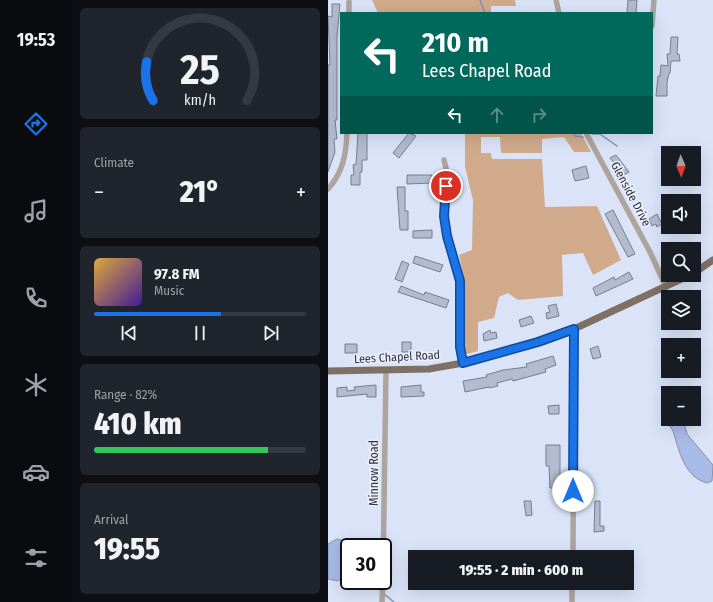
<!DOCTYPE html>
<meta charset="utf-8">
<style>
:root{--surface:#171b24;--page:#20242c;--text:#f1f3f6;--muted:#9ea1a6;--line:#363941;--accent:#1a73e8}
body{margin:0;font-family:"Fira Sans Condensed",sans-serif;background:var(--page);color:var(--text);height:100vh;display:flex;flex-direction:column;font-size:15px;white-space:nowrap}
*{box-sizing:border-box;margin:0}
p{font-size:13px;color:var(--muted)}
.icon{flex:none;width:22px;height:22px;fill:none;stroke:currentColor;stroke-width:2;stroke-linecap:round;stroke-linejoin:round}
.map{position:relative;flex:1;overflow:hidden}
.side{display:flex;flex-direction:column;gap:8px;padding:8px;background:#0d0f14;width:256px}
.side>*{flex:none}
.guide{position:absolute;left:12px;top:12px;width:313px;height:122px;border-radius:0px;box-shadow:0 4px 16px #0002;background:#00695c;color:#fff;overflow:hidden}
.needle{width:26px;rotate:178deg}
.tools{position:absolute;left:333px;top:146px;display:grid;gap:8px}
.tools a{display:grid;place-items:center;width:40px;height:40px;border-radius:0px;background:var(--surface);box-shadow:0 4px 16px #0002;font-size:20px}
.speed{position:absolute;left:12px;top:538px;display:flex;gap:8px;font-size:20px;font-weight:700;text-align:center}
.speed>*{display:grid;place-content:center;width:52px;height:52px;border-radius:50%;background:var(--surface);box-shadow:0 4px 16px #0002;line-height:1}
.speed .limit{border:2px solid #111;border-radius:6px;background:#fff;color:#111}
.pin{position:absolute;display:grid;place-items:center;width:34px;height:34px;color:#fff;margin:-17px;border:2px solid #fff;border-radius:50%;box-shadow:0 1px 4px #0007}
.me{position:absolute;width:44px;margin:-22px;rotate:0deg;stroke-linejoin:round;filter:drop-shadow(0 0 3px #0008)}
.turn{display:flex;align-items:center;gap:14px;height:84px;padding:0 16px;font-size:18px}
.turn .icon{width:52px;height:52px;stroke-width:2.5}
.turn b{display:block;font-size:28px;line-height:34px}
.lanes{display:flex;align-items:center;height:38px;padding:0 16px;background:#0003;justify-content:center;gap:20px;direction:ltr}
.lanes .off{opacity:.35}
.big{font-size:30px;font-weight:800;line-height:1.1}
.side .card{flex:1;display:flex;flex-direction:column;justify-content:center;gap:6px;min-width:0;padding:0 14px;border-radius:6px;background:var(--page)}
.side .dial{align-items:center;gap:0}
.dial svg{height:104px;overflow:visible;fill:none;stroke:var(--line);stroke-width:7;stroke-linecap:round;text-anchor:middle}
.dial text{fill:var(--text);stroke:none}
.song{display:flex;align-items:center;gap:12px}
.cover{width:48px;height:48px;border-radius:6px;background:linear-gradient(135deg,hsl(40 70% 55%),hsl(260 70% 35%))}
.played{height:4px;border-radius:2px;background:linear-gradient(90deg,var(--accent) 60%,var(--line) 60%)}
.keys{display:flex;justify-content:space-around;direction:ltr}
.heat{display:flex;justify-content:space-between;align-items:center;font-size:22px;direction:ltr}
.charge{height:6px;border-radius:3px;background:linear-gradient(90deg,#34c759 82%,var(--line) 0)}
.trip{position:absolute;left:80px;top:550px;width:226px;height:40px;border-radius:0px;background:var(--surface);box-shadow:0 4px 16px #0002;font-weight:800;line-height:40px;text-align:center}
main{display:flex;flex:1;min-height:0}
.dock{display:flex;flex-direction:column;width:72px;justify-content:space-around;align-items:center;background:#090b0e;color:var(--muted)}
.dock .icon{width:28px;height:28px}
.dock .on{color:var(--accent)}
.dock b{font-size:18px;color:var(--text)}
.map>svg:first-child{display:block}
.green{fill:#d1aa8b}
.water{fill:#a8bbe6;stroke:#8492b3}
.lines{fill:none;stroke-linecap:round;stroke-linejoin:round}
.stream{stroke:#8492b3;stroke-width:1.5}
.building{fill:#b2bbcf;stroke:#767f91}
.minor{stroke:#ada49e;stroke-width:5.5}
.major{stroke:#7f7065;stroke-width:7}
.route-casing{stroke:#114b97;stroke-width:10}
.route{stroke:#1a73e8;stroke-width:7}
.labels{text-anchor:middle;stroke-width:3;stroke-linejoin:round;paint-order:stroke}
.street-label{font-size:12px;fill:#30333b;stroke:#ebf0fd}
</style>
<main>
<nav class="dock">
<b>19:53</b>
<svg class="icon on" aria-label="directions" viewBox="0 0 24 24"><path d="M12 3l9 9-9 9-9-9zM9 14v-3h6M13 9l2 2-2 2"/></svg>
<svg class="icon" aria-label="music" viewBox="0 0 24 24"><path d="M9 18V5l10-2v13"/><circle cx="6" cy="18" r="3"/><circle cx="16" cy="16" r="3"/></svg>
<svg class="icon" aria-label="phone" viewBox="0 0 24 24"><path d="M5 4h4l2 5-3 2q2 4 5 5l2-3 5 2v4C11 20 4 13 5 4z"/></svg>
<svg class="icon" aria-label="climate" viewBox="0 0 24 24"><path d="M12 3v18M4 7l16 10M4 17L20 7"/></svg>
<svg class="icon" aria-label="car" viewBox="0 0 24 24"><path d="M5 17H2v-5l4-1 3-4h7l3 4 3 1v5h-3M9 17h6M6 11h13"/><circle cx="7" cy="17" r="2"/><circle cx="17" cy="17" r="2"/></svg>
<svg class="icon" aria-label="filters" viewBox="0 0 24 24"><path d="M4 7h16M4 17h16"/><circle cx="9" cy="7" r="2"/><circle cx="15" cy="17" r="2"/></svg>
</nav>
<section class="side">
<div class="card dial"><svg viewBox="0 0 100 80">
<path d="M14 69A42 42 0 1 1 86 69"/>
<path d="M14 69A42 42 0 0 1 9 39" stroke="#1a73e8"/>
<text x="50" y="56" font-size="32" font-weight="700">25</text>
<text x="50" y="72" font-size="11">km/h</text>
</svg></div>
<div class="card"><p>Climate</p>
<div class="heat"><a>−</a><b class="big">21°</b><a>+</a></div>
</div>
<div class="card">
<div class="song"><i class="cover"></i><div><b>97.8 FM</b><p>Music</p></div></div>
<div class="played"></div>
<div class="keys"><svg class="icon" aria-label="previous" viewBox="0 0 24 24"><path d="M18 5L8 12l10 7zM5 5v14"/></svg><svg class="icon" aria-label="pause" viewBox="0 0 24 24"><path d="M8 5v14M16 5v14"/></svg><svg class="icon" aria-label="next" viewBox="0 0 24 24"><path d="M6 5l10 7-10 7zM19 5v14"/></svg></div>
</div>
<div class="card"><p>Range · 82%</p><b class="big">410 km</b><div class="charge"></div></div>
<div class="card"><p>Arrival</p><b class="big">19:55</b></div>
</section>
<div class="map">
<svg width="385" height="602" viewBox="0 0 385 602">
<rect width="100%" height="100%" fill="#dae3f8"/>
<path class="green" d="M44 0H187L188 6H163V13H50Z
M137 133H253L263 152H246L236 137 214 139V153H173L172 137H153V153H163L164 159H214L217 207 269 206 293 260 265 275 255 253 234 255 235 296 190 300 180 293 171 297 166 318 150 322V351L139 354C134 349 136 340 136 333 137 306 138 281 131 255L144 250 145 200 137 167Z"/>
<path class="water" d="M340 393V419H355L359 434 385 465 384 481 379 483C356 477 351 450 345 431 343 427 341 426 339 423 336 417 336 399 340 393Z
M9 539 17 541 29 547H21V572L10 581 0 579V544Z"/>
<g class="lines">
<path class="stream" d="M152 0 157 13
M245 133 247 136 255 137
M264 134H272L289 146
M43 581 53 591
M56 594 66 602"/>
</g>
<path class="building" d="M300 0H309L308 13H299Z
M4 4H12L9 37V120H7L9 139H6L7 152 0 172V65H2L0 16 4 17Z
M343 37H350L349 54H351L352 61H343L342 73H341L339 82V96H328L330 76H332L333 65 340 66 339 54H342Z
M30 133H39V160H34V172H32V185H23V175H26L25 165 28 164Z
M81 133 88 136 71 158 65 153Z
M288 155 301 172 296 175 282 158Z
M258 166 261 178 247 181 244 170Z
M79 175H104V183L79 184Z
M69 187H77V211H80V230H72Z
M285 210 307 254 300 257 277 214Z
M329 214 334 224 329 227 328 224 324 226 321 219Z
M104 230V238H85V231Z
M87 256 115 265 112 272 85 263Z
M74 261 81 264 74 282 67 279Z
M301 272 305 279 268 296 265 288 286 277 287 280Z
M73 286 96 295 97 292 121 300 118 308 70 292Z
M228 304 231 316 219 319 218 313 222 312 220 306Z
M203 316 206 323 193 327 191 320Z
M162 330 163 333 168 332 169 338 156 341 155 334Z
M74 342H83V352H74Z
M17 344H29V353H17Z
M270 346 273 357 265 359 262 349Z
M225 356 228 365 217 369 218 372 185 381 184 379 169 383 170 386 161 388V387L137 392 135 381 159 377 158 375 175 370 199 367 198 364Z
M48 385V397H39V394L9 397V388L19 387V391L27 390 26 387Z
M93 385V392H96V396L73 397V387Z
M231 405V414H221L220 406Z
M218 445H232V488H222L221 466H218Z
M196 501H203L204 515 198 516Z
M267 501H272V526H276V531L266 532Z"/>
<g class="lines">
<path class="minor" d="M228 0 231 13
M21 13V2
M324 26 326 0
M258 133 322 252 338 287
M116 160 120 176 116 216 119 236 132 281V347L135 363
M0 189C15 172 18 155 19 133
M245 557 246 329
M55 575 58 371
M54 602 55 581
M244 602V583"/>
<path class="major" d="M366 273 385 260
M0 371 101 369 135 363 176 352 246 329 362 275"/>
</g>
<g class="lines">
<g class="route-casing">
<path id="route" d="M118 186 116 216 119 236 132 281V347L135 363 210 342 246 329 245 491"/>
</g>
<use href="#route" class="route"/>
</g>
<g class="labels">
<g class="street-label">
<text transform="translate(303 194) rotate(62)" y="4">Glenside Drive</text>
<text transform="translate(69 357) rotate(-3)" y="4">Lees Chapel Road</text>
<text transform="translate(46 473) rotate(-90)" y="4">Minnow Road</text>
</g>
</g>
</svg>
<div class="tools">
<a><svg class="needle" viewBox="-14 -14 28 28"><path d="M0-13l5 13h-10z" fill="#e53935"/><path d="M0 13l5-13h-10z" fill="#9ea1a6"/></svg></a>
<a><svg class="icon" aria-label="sound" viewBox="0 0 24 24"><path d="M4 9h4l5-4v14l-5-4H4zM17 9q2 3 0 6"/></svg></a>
<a><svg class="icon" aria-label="search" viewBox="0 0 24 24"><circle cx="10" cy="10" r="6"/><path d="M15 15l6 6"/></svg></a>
<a><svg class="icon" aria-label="layers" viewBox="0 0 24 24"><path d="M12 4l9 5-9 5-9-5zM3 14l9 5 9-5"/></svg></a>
<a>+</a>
<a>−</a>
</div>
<div class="speed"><div class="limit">30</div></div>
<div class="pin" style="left:118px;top:186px;background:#d93025"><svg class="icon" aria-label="arrive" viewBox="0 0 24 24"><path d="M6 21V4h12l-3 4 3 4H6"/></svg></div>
<svg class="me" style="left:245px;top:491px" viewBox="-20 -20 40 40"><circle r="19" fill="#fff"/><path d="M0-13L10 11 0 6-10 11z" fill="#1a73e8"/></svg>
<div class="trip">19:55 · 2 min · 600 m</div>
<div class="guide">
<div class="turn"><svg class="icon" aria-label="left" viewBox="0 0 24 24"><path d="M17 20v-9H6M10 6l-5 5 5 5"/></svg><div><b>210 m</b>Lees Chapel Road</div></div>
<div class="lanes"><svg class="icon" aria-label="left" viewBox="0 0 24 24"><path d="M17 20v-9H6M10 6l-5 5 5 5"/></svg><svg class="icon off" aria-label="ahead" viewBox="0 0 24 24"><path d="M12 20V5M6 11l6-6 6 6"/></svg><svg class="icon off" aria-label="right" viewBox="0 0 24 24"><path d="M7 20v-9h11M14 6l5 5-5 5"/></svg></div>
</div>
</div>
</main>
